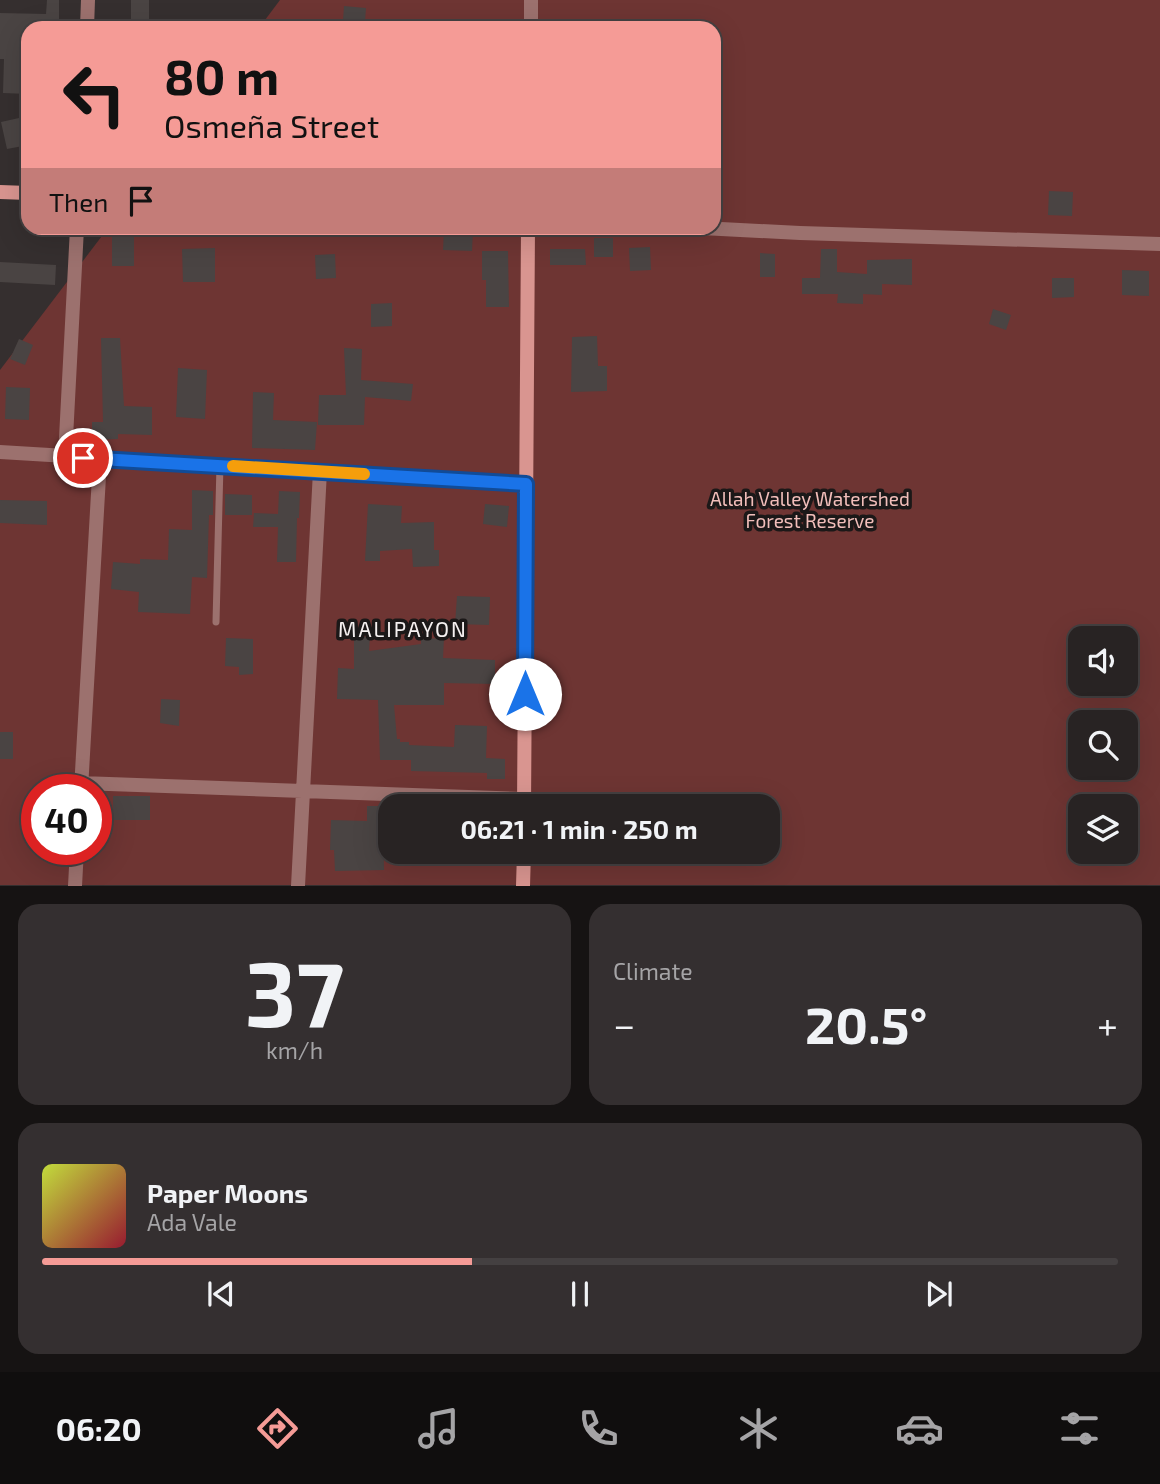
<!DOCTYPE html>
<meta charset="utf-8">
<style>
:root{--surface:#282323;--page:#342f30;--text:#f1f3f6;--muted:#a5a4a6;--line:#444041;--accent:#f59b96}
body{margin:0;font-family:"Exo 2",sans-serif;background:var(--page);color:var(--text);height:100vh;display:flex;flex-direction:column;font-size:26px;white-space:nowrap}
*{box-sizing:border-box;margin:0}
p{font-size:23px;color:var(--muted)}
.icon{flex:none;width:38px;height:38px;fill:none;stroke:currentColor;stroke-width:2;stroke-linecap:round;stroke-linejoin:round}
.map{position:relative;height:886px;overflow:hidden}
.drawer{display:flex;flex-direction:column;gap:18px;padding:18px;background:#161313;flex:1}
.drawer>*{flex:none}
.banner{position:absolute;left:21px;top:21px;width:700px;height:214px;border-radius:21px;box-shadow:0 7px 28px #0002,0 0 0 2px var(--line);background:#f59b96;color:#111;overflow:hidden}
.controls{position:absolute;left:1068px;top:626px;display:grid;gap:14px}
.controls a{display:grid;place-items:center;width:70px;height:70px;border-radius:14px;background:var(--surface);box-shadow:0 7px 28px #0002,0 0 0 2px var(--line);font-size:35px}
.speed{position:absolute;left:21px;top:774px;display:flex;gap:14px;font-size:35px;font-weight:700;text-align:center}
.speed>*{display:grid;place-content:center;width:91px;height:91px;border-radius:50%;background:var(--surface);box-shadow:0 7px 28px #0002,0 0 0 2px var(--line);line-height:1}
.speed .limit{border:10px solid #d22;background:#fff;color:#111}
.pin{position:absolute;display:grid;place-items:center;width:60px;height:60px;color:#fff;margin:-30px;border:4px solid #fff;border-radius:50%;box-shadow:0 2px 7px #0007}
.me{position:absolute;width:77px;margin:-38px;rotate:0deg;stroke-linejoin:round;filter:drop-shadow(0 0 5px #0008)}
.turn{display:flex;align-items:center;gap:24px;height:147px;padding:0 28px;font-size:32px}
.turn .icon{width:91px;height:91px;stroke-width:2.5}
.turn b{display:block;font-size:49px;line-height:60px}
.then{display:flex;align-items:center;height:66px;padding:0 28px;background:#0003;gap:14px;font-size:26px}
.big{font-size:52px;font-weight:700;line-height:1.1}
.drawer .tile{flex:1;display:flex;flex-direction:column;justify-content:center;gap:10px;min-width:0;padding:0 24px;border-radius:21px;background:var(--page)}
.drawer .dial{align-items:center;gap:0}
.dial b{font-size:91px;line-height:1}
.song{display:flex;align-items:center;gap:21px}
.cover{width:84px;height:84px;border-radius:10px;background:linear-gradient(135deg,hsl(70 70% 55%),hsl(350 70% 35%))}
.played{height:7px;border-radius:4px;background:linear-gradient(90deg,var(--accent) 40%,var(--line) 40%)}
.keys{display:flex;justify-content:space-around;direction:ltr}
.heat{display:flex;justify-content:space-between;align-items:center;font-size:38px;direction:ltr}
.drawer .tiles{flex:1;display:grid;gap:18px;grid-template-columns:1fr 1fr}
.tile:last-child{grid-column:span 2}
.trip{position:absolute;left:378px;top:794px;width:402px;height:70px;border-radius:21px;background:var(--surface);box-shadow:0 7px 28px #0002,0 0 0 2px var(--line);font-weight:700;line-height:70px;text-align:center}
.tab-bar{display:flex;height:112px;justify-content:space-around;align-items:center;background:#100e0e;color:var(--muted)}
.tab-bar .icon{width:49px;height:49px}
.tab-bar .on{color:var(--accent)}
.tab-bar b{font-size:32px;color:var(--text)}
.map>svg:first-child{display:block}
.green{fill:#6e3533;fill-rule:evenodd}
.building{fill:#4a4443}
.lines{fill:none;stroke-linecap:round;stroke-linejoin:round}
.lane{stroke:#9c716e;stroke-width:7}
.street{stroke:#9c716e;stroke-width:14}
.secondary{stroke:#d99590;stroke-width:14}
.route-casing{stroke:#114b97;stroke-width:18}
.route{stroke:#1a73e8;stroke-width:12}
.slow{stroke:#f59e0b;stroke-width:12}
.labels{text-anchor:middle;stroke-width:7;stroke-linejoin:round;paint-order:stroke}
.park-label{font-size:19px;fill:#f2beba;stroke:#1b1818}
.neighbourhood-label{font-size:21px;letter-spacing:2px;fill:#f5f0f0;stroke:#1b1818}
</style>
<div class="map">
<svg width="1160" height="886" viewBox="0 0 1160 886">
<rect width="100%" height="100%" fill="#352f2f"/>
<path class="green" d="M280 0H1160V885H0V370L108 228H714V28H259ZM1080 639H1125V684H1080ZM1080 723H1125V768H1080ZM37 789H96V849H37ZM390 807H768V852H390ZM1080 807H1125V852H1080Z"/>
<path class="building" d="M47 0H59V28H28V39H25V76H28V94L3 93 4 59H0V13L46 14Z
M131 0H149V28H131Z
M344 6 366 8 365 22 343 20Z
M28 116V145L7 149 1 122Z
M1049 191 1073 192 1072 216 1048 215Z
M444 229 473 230 472 251 443 250Z
M112 237H134V266H112Z
M594 238H613V257H594Z
M650 247 651 270 630 271 629 248Z
M215 248V282H183L182 249Z
M550 249H585L586 265H550Z
M821 249H837V272L867 274V260L912 259V285L882 284V295L863 294V304L837 303 838 294H802V278H820Z
M482 251H508L509 307H486V280H482Z
M760 253 775 254V277H760Z
M335 254 336 278 316 279 315 255Z
M0 262 56 265 55 285 0 282Z
M1122 270 1149 271V296L1122 295Z
M1052 278H1074V297L1052 298Z
M392 303V326L371 327V304Z
M993 309 1011 315 1006 330 989 324Z
M597 336 598 366H607V391L571 392 572 337Z
M101 338H120L124 406 152 407V435L118 434V439L92 440V422H103Z
M19 339 33 345 25 365 10 359Z
M344 348 362 349 361 380 413 384 411 401 365 397 364 425H318L319 395H346Z
M178 368 207 370 205 419 176 417Z
M6 387 30 388 29 420 5 419Z
M253 392 274 393 273 420 317 422 315 450 252 448Z
M192 490 213 491V515H209L207 578 192 577 190 614 138 612 139 592 111 589 113 562 140 564V559L168 560 169 529 192 530Z
M279 491 300 492 299 518H297L296 562H277L278 527H253L254 513 278 514Z
M225 494 252 495V515H225Z
M0 500 47 501V525L0 523Z
M368 504 402 506 401 523 434 522V550H439V566L413 567 412 549 380 551V561H365Z
M485 504 509 506 507 527 483 524Z
M457 596 490 597 489 625 455 624Z
M354 636 370 637 369 651 421 644V639L444 638 443 658 495 660V684L444 683V705H394L397 739H400V742H409V745L454 747 455 725 487 726 486 758 505 759V779H487V773L411 771V760H380L378 700 337 699 338 668 354 669Z
M226 638 253 639V674L239 675V667L225 666Z
M161 699 180 700 179 726 160 723Z
M0 732H13V759H0Z
M113 796H150V820H113Z
M367 806H383L384 870 335 871 334 850H330L331 820 367 821Z"/>
<g class="lines">
<path class="lane" d="M216 622 220 465"/>
<path class="street" d="M87 28 88 0
M531 28V0
M702 228 800 233 1160 244
M0 452 526 484
M65 457 77 228
M81 783 524 799
M81 789 100 459
M75 886 77 849
M298 886 320 471"/>
<path class="secondary" d="M0 192 28 193
M524 807 528 228
M523 886 524 852"/>
</g>
<g class="lines">
<g class="route-casing">
<path id="route" d="M83 458 526 484 525 694"/>
</g>
<use href="#route" class="route"/>
<path class="slow" d="M233 466 364 474"/>
</g>
<g class="labels">
<g class="park-label">
<text x="810" y="506">Allah Valley Watershed<tspan x="810" dy="22">Forest Reserve</tspan></text>
</g>
<g class="neighbourhood-label">
<text x="403" y="637">MALIPAYON</text>
</g>
</g>
</svg>
<div class="controls">
<a><svg class="icon" aria-label="sound" viewBox="0 0 24 24"><path d="M4 9h4l5-4v14l-5-4H4zM17 9q2 3 0 6"/></svg></a>
<a><svg class="icon" aria-label="search" viewBox="0 0 24 24"><circle cx="10" cy="10" r="6"/><path d="M15 15l6 6"/></svg></a>
<a><svg class="icon" aria-label="layers" viewBox="0 0 24 24"><path d="M12 4l9 5-9 5-9-5zM3 14l9 5 9-5"/></svg></a>
</div>
<div class="speed"><div class="limit">40</div></div>
<div class="pin" style="left:83px;top:458px;background:#d93025"><svg class="icon" aria-label="arrive" viewBox="0 0 24 24"><path d="M6 21V4h12l-3 4 3 4H6"/></svg></div>
<svg class="me" style="left:525px;top:694px" viewBox="-20 -20 40 40"><circle r="19" fill="#fff"/><path d="M0-13L10 11 0 6-10 11z" fill="#1a73e8"/></svg>
<div class="trip">06:21 · 1 min · 250 m</div>
<div class="banner">
<div class="turn"><svg class="icon" aria-label="left" viewBox="0 0 24 24"><path d="M17 20v-9H6M10 6l-5 5 5 5"/></svg><div><b>80 m</b>Osmeña Street</div></div>
<div class="then">Then<svg class="icon" aria-label="arrive" viewBox="0 0 24 24"><path d="M6 21V4h12l-3 4 3 4H6"/></svg></div>
</div>
</div>
<section class="drawer">
<div class="tiles">
<div class="tile dial"><b>37</b><p>km/h</p></div>
<div class="tile"><p>Climate</p>
<div class="heat"><a>−</a><b class="big">20.5°</b><a>+</a></div>
</div>
<div class="tile">
<div class="song"><i class="cover"></i><div><b>Paper Moons</b><p>Ada Vale</p></div></div>
<div class="played"></div>
<div class="keys"><svg class="icon" aria-label="previous" viewBox="0 0 24 24"><path d="M18 5L8 12l10 7zM5 5v14"/></svg><svg class="icon" aria-label="pause" viewBox="0 0 24 24"><path d="M8 5v14M16 5v14"/></svg><svg class="icon" aria-label="next" viewBox="0 0 24 24"><path d="M6 5l10 7-10 7zM19 5v14"/></svg></div>
</div>
</div>
</section>
<nav class="tab-bar">
<b>06:20</b>
<svg class="icon on" aria-label="directions" viewBox="0 0 24 24"><path d="M12 3l9 9-9 9-9-9zM9 14v-3h6M13 9l2 2-2 2"/></svg>
<svg class="icon" aria-label="music" viewBox="0 0 24 24"><path d="M9 18V5l10-2v13"/><circle cx="6" cy="18" r="3"/><circle cx="16" cy="16" r="3"/></svg>
<svg class="icon" aria-label="phone" viewBox="0 0 24 24"><path d="M5 4h4l2 5-3 2q2 4 5 5l2-3 5 2v4C11 20 4 13 5 4z"/></svg>
<svg class="icon" aria-label="climate" viewBox="0 0 24 24"><path d="M12 3v18M4 7l16 10M4 17L20 7"/></svg>
<svg class="icon" aria-label="car" viewBox="0 0 24 24"><path d="M5 17H2v-5l4-1 3-4h7l3 4 3 1v5h-3M9 17h6M6 11h13"/><circle cx="7" cy="17" r="2"/><circle cx="17" cy="17" r="2"/></svg>
<svg class="icon" aria-label="filters" viewBox="0 0 24 24"><path d="M4 7h16M4 17h16"/><circle cx="9" cy="7" r="2"/><circle cx="15" cy="17" r="2"/></svg>
</nav>
